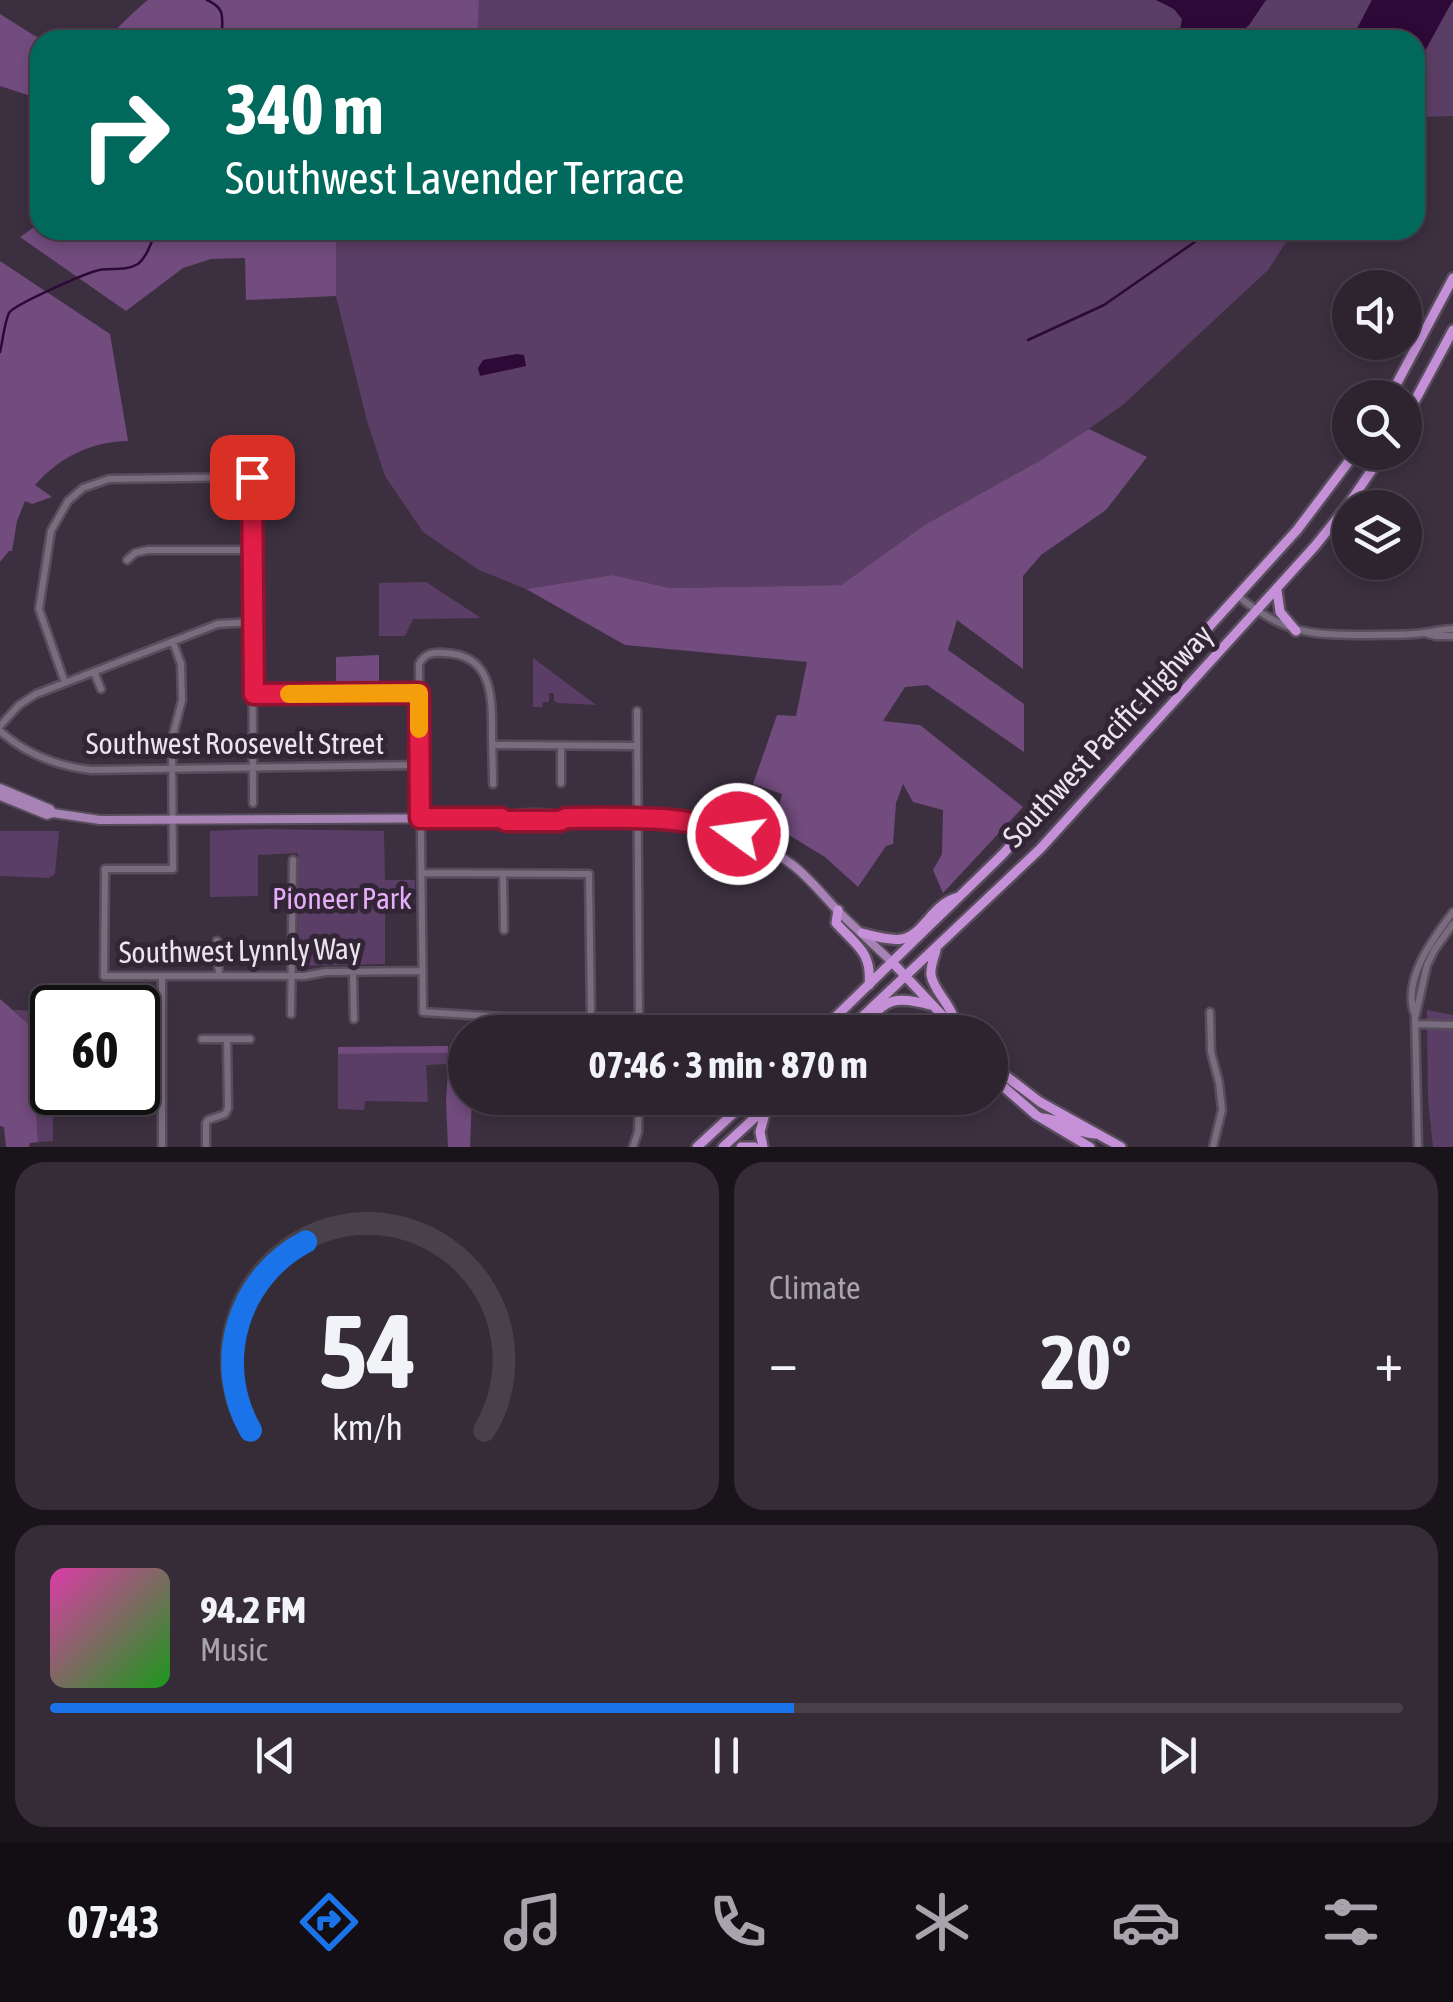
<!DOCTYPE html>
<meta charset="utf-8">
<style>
:root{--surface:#2d2430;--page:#352c38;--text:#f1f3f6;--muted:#a7a4ab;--line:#48414c;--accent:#1a73e8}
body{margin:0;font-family:"Asap Condensed",sans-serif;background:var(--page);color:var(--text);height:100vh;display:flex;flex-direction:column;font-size:38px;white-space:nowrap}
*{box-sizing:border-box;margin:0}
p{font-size:32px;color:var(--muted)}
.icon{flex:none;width:55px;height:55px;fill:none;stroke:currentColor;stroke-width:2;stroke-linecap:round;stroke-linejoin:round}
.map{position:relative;height:1147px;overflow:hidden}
.sheet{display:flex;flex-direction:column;gap:15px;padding:15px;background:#19141a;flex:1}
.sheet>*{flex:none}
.banner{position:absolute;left:30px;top:30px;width:1395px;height:210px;border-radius:30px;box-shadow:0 5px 15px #0003,0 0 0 2px var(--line);background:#00695c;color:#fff;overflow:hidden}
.buttons{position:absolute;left:1332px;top:270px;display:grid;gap:20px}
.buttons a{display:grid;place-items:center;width:90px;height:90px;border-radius:50%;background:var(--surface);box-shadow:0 5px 15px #0003,0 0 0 2px var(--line);font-size:50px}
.speed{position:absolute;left:30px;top:985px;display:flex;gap:20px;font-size:50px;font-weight:700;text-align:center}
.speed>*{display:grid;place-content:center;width:130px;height:130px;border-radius:50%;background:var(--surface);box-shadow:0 5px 15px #0003,0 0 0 2px var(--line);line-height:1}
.speed .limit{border:5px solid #111;border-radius:15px;background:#fff;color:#111}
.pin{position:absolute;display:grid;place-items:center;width:85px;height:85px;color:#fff;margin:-42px;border-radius:20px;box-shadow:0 5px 15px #0006}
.me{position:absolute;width:110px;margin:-55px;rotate:284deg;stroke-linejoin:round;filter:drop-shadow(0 0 8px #0008)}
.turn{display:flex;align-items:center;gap:35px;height:210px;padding:0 30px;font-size:45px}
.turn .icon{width:130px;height:130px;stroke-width:2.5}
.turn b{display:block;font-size:70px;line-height:85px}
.big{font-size:75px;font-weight:700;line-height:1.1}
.sheet .widget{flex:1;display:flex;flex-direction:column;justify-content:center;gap:15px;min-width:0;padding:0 35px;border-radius:30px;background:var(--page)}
.sheet .dial{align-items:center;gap:0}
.dial svg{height:260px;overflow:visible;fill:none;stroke:var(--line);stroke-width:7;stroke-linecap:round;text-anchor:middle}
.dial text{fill:var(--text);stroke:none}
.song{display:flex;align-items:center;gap:30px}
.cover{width:120px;height:120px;border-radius:15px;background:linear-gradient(135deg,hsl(320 70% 55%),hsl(120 70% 35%))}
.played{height:10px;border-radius:5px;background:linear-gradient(90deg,var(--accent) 55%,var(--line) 55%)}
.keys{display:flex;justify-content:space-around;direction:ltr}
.heat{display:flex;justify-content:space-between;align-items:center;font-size:55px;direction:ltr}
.sheet .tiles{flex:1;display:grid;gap:15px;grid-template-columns:1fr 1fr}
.widget:last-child{grid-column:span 2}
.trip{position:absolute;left:448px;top:1015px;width:560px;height:100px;border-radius:50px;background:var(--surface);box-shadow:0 5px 15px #0003,0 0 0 2px var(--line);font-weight:700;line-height:100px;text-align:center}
.dock{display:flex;height:160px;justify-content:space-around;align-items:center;background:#120e13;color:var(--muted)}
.dock .icon{width:70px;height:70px}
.dock .current{color:var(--accent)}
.dock b{font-size:45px;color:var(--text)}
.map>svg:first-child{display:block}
.green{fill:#5b3e65}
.forest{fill:#724c7e}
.water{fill:#2d0937}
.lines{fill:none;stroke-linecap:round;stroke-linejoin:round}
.stream{stroke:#2d0937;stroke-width:2.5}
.minor-casing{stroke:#574d5b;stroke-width:11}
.major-casing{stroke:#574d5b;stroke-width:12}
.highway-casing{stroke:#574d5b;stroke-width:14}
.minor{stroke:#7a6c7f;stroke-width:6}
.major{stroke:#a782b4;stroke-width:8}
.highway{stroke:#c590d7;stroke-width:9}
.route-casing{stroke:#92132f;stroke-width:25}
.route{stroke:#e11d48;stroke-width:18}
.slow{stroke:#f59e0b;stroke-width:18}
.labels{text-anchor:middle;stroke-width:10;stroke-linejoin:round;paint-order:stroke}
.street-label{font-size:30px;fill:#ebe3ee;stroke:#322636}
.park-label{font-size:30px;fill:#e6aef9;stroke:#322636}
</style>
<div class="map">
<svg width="1453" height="1147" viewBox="0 0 1453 1147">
<rect width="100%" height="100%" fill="#3c3040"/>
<path class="green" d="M479 0H1156L1174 9 1182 19 1180 30 1183 40H477Z
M1266 0H1372L1351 40H1233L1249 25Z
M1453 1V116L1415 117V69L1440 20Z
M336 230H1294L1268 270 1124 404 1059 450 926 524 841 585 670 588 613 575 526 589 479 570 423 532 385 476 367 421 336 296Z
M426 582 481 618 413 619 405 636H379V583Z
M533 658 596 705 558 703 554 701V693H549V702H543L542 707H533Z
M265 829 384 831 385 880H415V893L385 894V964L298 966V853L258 855V896L210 897V831Z
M0 831H59L55 874 49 878 0 876Z
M13 1010 52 1011 53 1141 38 1142 31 1026Z
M1427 1010 1453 1015V1147H1433L1428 1099Z
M448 1053V1064L426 1065 428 1102 365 1101 364 1110 338 1109V1054Z"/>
<path class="forest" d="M148 0H479L477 40H102C119 29 131 13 148 0Z
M0 14 35 36 49 40H40V99L0 86Z
M40 223V230H336V296L246 300 245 258 211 259 183 268 126 311 20 237Z
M0 261 110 334 128 441C90 442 60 457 35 485L52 497 32 504 25 501 17 521 12 551H9L0 562Z
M1089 429 1147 457 1106 510 1041 555 1023 576V669L957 620 948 650 1024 704V752L927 685 905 687 883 721 920 725 1023 807 943 893 933 870 942 854 943 810 913 802 903 784 896 803 893 844 886 846 858 887 825 857 774 826 782 794 753 784 777 715 796 716 807 662 625 645 526 589 613 575 670 588 841 585 926 524 1041 460Z
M379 655V686H336V657Z
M0 999 31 1026 38 1142 30 1143 29 1147H6L4 1127 0 1126Z
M448 1046V1053L338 1054V1047Z
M448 1071H465V1098H472L470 1147H448L446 1101Z"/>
<path class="water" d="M1156 0H1266L1249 25 1233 40H1183L1180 30 1182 19 1174 9Z
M1372 0H1453L1415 69V40H1351Z
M517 354 524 355 526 366 480 376 478 368 483 360Z"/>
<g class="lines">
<path class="stream" d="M196 40 203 37H214L222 31C223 14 223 7 207 0
M1028 340 1104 305 1212 230
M0 352C3 340 4 324 9 313 13 305 86 273 99 270 112 268 126 271 138 264 148 256 151 241 157 230"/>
<g class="minor-casing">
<path id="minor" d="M252 465 253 803
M127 560 135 553 148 550H252
M1238 596C1284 634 1310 635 1368 635 1386 634 1405 636 1423 633 1433 632 1442 629 1453 629
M1428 634 1436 636H1453
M173 642 181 664 182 700 172 739 173 869H105L104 976H304L326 972 422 971
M94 672 101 689
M65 683 39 609 51 531 68 501 83 488 109 479 252 477
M254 694 419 693
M637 711 639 1032
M0 726 19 705 36 694 218 624 252 622
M0 731C26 754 57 766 91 770L419 765
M492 745 637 746
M561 746V783
M493 784C493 766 492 747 492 729 492 694 491 655 445 653 433 652 425 653 419 664L423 1012 502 1017H639
M421 873 589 874 591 1017
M503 874 504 930
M217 941 219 976
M353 972 354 1019
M162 976V1147
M1210 1012 1211 1052 1219 1083 1222 1110 1213 1147
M291 1014 293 860
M1416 1014 1427 965 1435 949 1453 924
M1415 1024 1453 1025
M202 1039H250
M138 1079H162
M206 1147V1123L208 1120 225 1114 228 1108 227 1039
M633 1147 638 1132 639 1098
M1418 1147 1415 1015C1401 981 1433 938 1453 912"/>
</g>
<g class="major-casing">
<path id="major" d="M0 788 50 809 53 813
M0 796 47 815 53 813 100 820 501 818 506 821H560L566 818C649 818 725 812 794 866 810 879 823 895 837 910 855 928 874 945 893 963
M501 818C519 812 548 812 566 818"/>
</g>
<g class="highway-casing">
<path id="highway" d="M1389 398 1453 278
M1405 419 1453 330
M1277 590 1280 612 1296 631
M838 910 836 923C857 946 872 952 869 985
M862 933C874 936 890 941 902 939 924 935 932 903 959 897
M936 950C934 958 930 967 931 975 934 993 953 1004 956 1028
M893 963 958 1032
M820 1032 1002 855 1297 530 1356 452
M846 1032 1040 849 1315 546 1348 505 1384 452
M856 1032C886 1004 886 993 930 1005
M990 1067 998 1070 1040 1102 1121 1147
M990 1075 1036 1115 1090 1147
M1043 1118C1061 1119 1075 1133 1094 1134
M697 1147 750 1098
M723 1147 776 1098
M741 1147H754
M763 1147 760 1132 767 1106"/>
</g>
<use href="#minor" class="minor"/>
<use href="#major" class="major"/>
<use href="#highway" class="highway"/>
</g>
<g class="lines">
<g class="route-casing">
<path id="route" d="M252 477 254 694 419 693 420 818H501L506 821H560L566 818C624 818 682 814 738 834"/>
</g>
<use href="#route" class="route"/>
<path class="slow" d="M289 694 419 693V729"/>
</g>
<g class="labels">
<g class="street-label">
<text transform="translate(1108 736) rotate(-47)" y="10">Southwest Pacific Highway</text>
<text x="235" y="754">Southwest Roosevelt Street</text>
<text transform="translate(240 951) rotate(-1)" y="10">Southwest Lynnly Way</text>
</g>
<g class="park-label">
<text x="342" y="909">Pioneer Park</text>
</g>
</g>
</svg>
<div class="buttons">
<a><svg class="icon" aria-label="sound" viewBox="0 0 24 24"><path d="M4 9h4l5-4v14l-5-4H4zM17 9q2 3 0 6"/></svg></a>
<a><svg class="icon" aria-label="search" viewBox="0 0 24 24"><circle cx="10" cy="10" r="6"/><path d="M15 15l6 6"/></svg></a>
<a><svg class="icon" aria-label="layers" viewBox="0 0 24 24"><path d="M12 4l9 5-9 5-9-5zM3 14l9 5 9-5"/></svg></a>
</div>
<div class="speed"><div class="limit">60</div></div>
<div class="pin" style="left:252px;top:477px;background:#d93025"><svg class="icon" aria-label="arrive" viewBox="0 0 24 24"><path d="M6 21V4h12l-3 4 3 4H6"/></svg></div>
<svg class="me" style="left:738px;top:834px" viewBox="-20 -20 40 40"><circle r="17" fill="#e11d48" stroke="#fff" stroke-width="3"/><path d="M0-11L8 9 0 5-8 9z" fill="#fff"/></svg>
<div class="trip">07:46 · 3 min · 870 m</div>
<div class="banner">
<div class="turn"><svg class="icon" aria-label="right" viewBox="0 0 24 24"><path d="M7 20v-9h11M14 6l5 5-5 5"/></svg><div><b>340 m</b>Southwest Lavender Terrace</div></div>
</div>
</div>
<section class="sheet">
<div class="tiles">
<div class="widget dial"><svg viewBox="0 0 100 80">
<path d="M14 69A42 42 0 1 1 86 69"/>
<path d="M14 69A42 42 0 0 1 31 11" stroke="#1a73e8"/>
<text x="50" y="56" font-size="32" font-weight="700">54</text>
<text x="50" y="72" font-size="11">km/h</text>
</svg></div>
<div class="widget"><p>Climate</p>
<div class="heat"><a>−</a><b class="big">20°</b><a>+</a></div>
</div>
<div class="widget">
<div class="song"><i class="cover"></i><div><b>94.2 FM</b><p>Music</p></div></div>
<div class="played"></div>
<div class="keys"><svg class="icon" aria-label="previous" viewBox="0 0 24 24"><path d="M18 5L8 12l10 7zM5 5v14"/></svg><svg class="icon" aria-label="pause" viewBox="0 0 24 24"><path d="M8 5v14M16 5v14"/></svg><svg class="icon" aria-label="next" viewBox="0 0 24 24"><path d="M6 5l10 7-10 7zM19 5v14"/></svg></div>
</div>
</div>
</section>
<nav class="dock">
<b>07:43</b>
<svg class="icon current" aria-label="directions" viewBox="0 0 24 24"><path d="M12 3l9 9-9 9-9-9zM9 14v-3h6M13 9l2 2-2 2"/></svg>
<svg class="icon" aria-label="music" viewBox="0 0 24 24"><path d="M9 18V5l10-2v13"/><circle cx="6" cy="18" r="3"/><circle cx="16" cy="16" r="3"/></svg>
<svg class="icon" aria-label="phone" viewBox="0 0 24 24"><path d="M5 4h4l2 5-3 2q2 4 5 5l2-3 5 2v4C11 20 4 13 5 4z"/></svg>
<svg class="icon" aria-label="climate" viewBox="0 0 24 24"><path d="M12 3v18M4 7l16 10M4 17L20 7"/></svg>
<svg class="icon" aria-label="car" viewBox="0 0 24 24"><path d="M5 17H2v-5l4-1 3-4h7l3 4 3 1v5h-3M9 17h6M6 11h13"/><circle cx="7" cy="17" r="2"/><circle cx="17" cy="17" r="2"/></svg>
<svg class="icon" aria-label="filters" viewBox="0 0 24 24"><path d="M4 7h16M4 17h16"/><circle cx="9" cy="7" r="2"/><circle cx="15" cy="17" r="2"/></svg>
</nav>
